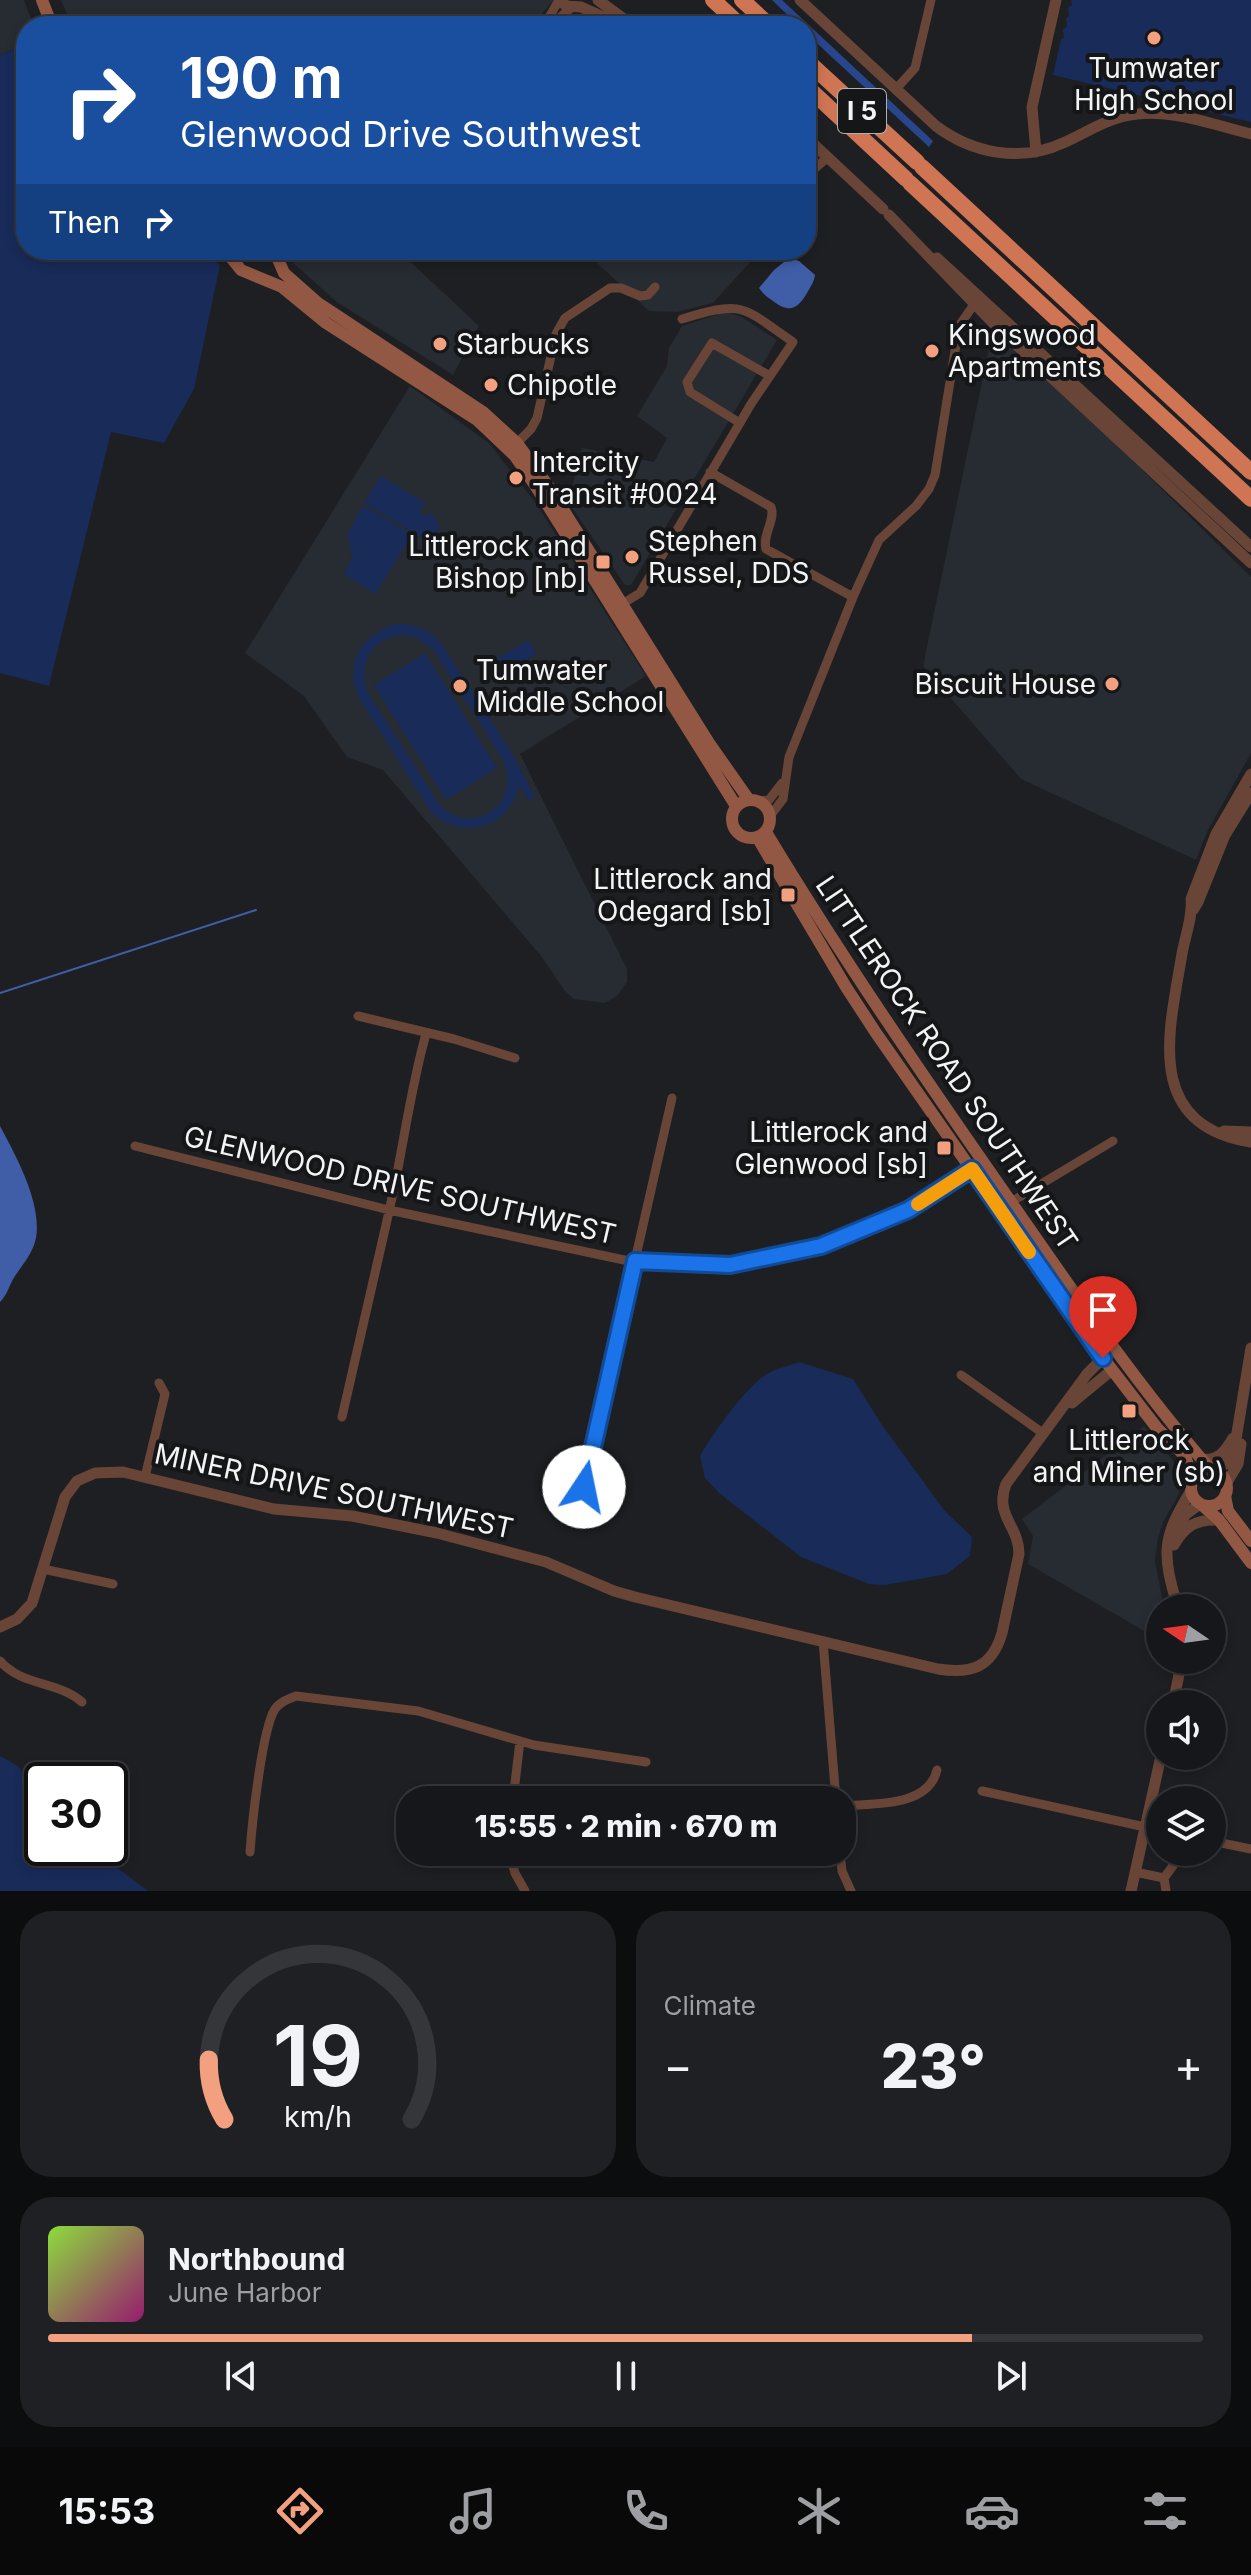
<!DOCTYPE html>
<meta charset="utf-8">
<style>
:root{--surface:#16171a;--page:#1f2023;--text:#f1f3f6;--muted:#9e9fa2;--line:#353639;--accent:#f3a081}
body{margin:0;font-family:Inter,sans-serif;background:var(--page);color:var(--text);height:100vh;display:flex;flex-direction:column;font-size:30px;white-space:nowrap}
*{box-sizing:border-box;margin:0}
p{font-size:26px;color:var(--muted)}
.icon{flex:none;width:44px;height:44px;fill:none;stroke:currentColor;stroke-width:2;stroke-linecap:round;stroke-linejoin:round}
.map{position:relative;height:1891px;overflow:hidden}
.panel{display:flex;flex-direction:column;gap:20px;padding:20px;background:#0c0d0e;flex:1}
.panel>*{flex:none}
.top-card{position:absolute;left:16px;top:16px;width:800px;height:244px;border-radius:32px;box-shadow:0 4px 12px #0003,0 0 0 2px var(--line);background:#1a4fa0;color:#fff;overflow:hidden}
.needle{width:52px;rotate:283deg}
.fabs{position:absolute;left:1146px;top:1594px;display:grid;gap:16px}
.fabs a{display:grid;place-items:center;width:80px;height:80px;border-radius:50%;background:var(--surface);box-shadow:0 4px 12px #0003,0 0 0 2px var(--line);font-size:40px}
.speed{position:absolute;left:24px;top:1762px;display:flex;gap:16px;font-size:40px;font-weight:700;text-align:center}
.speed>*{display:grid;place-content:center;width:104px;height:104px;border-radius:50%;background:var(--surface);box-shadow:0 4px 12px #0003,0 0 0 2px var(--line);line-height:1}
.speed .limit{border:4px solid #111;border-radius:12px;background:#fff;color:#111}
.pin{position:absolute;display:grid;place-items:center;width:68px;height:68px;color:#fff;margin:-82px -34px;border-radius:50% 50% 50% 0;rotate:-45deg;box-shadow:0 0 8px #0007}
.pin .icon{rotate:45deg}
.me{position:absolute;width:88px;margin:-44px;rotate:11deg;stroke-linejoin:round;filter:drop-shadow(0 0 6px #0008)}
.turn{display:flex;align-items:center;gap:28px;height:168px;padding:0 32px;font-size:36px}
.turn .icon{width:104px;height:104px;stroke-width:2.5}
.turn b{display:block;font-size:56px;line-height:68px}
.then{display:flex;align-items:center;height:76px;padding:0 32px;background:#0003;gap:16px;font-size:30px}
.big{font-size:60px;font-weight:800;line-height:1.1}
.panel .card{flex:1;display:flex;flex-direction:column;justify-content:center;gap:12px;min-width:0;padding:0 28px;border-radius:32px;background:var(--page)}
.panel .dial{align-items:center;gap:0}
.dial svg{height:208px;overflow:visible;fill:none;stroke:var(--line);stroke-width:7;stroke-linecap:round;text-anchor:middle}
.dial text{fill:var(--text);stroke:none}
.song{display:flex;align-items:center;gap:24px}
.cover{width:96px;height:96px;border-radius:12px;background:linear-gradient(135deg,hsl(90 70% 55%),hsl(320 70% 35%))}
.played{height:8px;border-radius:4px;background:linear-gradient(90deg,var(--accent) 80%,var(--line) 80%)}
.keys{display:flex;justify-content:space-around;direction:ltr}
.heat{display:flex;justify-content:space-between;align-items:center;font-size:44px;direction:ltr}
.panel .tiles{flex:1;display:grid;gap:20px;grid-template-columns:1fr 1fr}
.card:last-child{grid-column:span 2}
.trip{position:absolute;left:396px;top:1786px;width:460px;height:80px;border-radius:32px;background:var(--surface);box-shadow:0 4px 12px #0003,0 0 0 2px var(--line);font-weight:800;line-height:80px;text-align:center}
.tabs{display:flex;height:128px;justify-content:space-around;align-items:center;background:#09090a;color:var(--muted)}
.tabs .icon{width:56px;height:56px}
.tabs .active{color:var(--accent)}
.tabs b{font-size:36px;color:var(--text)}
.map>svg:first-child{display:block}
.built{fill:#272b32}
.green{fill:#182b59;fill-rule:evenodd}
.forest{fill:#29458c}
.water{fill:#405ea8}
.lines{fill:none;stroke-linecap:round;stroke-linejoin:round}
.stream{stroke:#405ea8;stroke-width:2}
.minor{stroke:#694537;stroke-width:9}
.tertiary{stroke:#694537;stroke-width:11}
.secondary{stroke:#925843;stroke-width:12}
.motorway{stroke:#cf7553;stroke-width:16}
.route-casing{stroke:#114b97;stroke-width:20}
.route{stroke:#1a73e8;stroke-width:14}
.slow{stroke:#f59e0b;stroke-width:14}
.poi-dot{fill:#f3a081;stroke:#151618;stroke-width:3}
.labels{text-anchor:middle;stroke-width:8;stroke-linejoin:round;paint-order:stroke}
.shield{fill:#151618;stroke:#b0b1b3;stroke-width:2}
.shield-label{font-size:26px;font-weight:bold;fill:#f3f4f6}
.poi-label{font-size:28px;fill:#f3f4f6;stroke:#151618;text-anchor:start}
.street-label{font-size:28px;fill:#f3f4f6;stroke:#151618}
</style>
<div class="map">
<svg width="1251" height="1891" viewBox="0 0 1251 1891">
<rect width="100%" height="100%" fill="#1e1f22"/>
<path class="built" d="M0 0H24L34 26H26V45L0 55Z
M61 0H554L531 26H72Z
M290 250H401L400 252 479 326 453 375 337 302 291 261Z
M583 250H761L713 303 677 312 649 311Z
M725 312 740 316 777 340 631 585H625L568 502 582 448 654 462 667 438 637 416 667 366 669 348 682 326Z
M994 324 1251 577V753L1207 832 1196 860 1021 779 923 666Z
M410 386 489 443 537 505 646 676 520 754 627 969V982L617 996 605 1003 574 999 565 991 541 956 383 770 347 757 304 696 245 653Z
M1144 1426 1172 1459 1182 1477 1179 1494 1163 1522 1158 1538 1155 1561 1164 1608H1160V1640L1028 1564 1033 1536 1022 1519Z"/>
<path class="green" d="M1071 0H1251V122L1053 75 1061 39 1064 38 1063 30 1067 26 1066 18 1069 16 1068 8 1072 5Z
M26 45V250H197L220 265 194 389 164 443 111 432 49 686 0 673V55Z
M381 476 425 503 426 505 419 510 424 517 431 512 439 525 437 536 449 559 432 544 364 503Z
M363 505 412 535 375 594 344 574 352 557 348 533Z
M397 624C415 624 429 629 441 643L513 755 535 797 529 801 519 785C510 828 463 842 431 812L361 701C342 668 361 632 397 624ZM402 635 416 637 433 649 504 761C520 803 476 837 441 807L367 691C357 663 373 638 402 635Z
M528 640 536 654 501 675 493 661Z
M425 653 497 768 446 800 374 685Z
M799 1362 853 1379 882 1425 944 1510 972 1537 970 1556 947 1574 885 1585 869 1584 801 1557 719 1493 705 1478 700 1456C713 1434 746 1385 769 1373 777 1368 789 1366 799 1362Z
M0 1756 18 1766 42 1803V1848H91L148 1891H0Z"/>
<path class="forest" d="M772 0H782L933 141 929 147 807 34 806 26H799Z"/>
<path class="water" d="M789 258 799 261 815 275C814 282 811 286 807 293 797 310 789 313 773 301 767 297 763 294 759 288L774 270Z
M0 1126C16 1156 42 1203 36 1238 33 1253 23 1264 15 1276 9 1285 8 1294 0 1302Z"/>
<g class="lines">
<path class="stream" d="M0 993 256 910"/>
<path class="minor" d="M544 26 559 0
M550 26 571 8
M896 89 915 68 931 0
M813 170 828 157
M740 423 690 392 687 382 712 343 770 376
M517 443 531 429 537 418 556 334 565 318 610 288H621L640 296 648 295 655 287
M710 472 771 507C776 520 762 534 766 549L853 597
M622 604 640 593 751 404 793 342C741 306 744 300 682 319
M757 801 769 800 782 783
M770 816 783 799 789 757 853 597 879 540 916 506 929 489 935 475 959 326 977 300
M358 1016 454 1039 515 1058
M135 1146 389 1210 629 1261 730 1265 821 1246 908 1210 972 1169
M1011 1202 1113 1141
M961 1375 1044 1434
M342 1417C360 1340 378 1262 395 1184 405 1134 412 1083 426 1034
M145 1477 165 1394 159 1383
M614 1495 584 1487 585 1480 672 1098
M43 1569 113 1584
M823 1641 836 1800
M0 1661C21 1686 58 1681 82 1702
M982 1791 1145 1827
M513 1800 520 1741
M842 1806C872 1803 928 1808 937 1770
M1212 1841 1251 1849
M250 1852C252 1824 262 1729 275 1709 280 1702 288 1699 296 1696L418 1711 534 1745 646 1762
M509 1852 515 1873 525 1891
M840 1852 842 1871 851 1891
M1135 1872 1164 1878
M1166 1891 1164 1878 1183 1852"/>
<path class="tertiary" d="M561 0 566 6 581 7 619 24 628 22 647 26
M598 0 628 22
M800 0 936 126C972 153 1020 163 1063 143 1088 132 1108 117 1137 114 1175 110 1214 125 1251 134
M806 137 883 209
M1036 152 1032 107 1056 0
M889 215 994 324 1251 563
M937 258 1251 547
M1251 774 1216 834 1191 899C1193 917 1185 936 1182 954 1169 1031 1143 1125 1251 1142
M1193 910 1198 902 1225 835 1251 793
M1224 1131 1251 1132
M1072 1403 1112 1370
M1201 1459C1218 1461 1225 1452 1233 1438
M1215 1471 1227 1463 1235 1445 1251 1348
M1226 1484 1238 1464 1241 1444
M1175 1533 1186 1514 1200 1504
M1174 1545C1185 1526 1196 1519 1219 1520
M1178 1608C1162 1554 1161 1539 1191 1491
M0 1627 17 1619 32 1603 65 1497 77 1481 95 1473 123 1472 274 1509 352 1516 437 1533 546 1562 614 1591 635 1597 938 1669C971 1674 992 1668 1002 1633L1019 1554C1019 1525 994 1516 1006 1484L1087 1374 1103 1358
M1173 1704 1182 1660
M1131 1891 1161 1756"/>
<path class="secondary" d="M42 0 52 26
M225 250 241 270 282 287 326 323 477 420 515 456 535 485 736 806
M274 250 284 273 318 303 483 412 517 443 549 487 709 743 749 800
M732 819a19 19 0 1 1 38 0a19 19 0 1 1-38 0Z
M766 832C842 958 926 1080 1011 1202 1074 1293 1138 1386 1211 1470
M757 837 846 987 876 1033 1103 1358 1157 1428 1185 1456 1193 1480
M1191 1488a18 18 0 1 1 36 0a18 18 0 1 1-36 0Z
M1225 1496 1228 1511 1251 1541
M1202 1505 1219 1520 1251 1563"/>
<path class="motorway" d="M713 0 741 26
M742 0 770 26
M806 60 917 162
M806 86 906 179
M922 167 1251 472
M910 183 1251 499"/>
</g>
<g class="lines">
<g class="route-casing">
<path id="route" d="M584 1487 635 1261 730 1265 821 1246 908 1210 972 1169 1103 1358"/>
</g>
<use href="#route" class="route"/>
<path class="slow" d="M918 1204 972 1169 1029 1252"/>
</g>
<g class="poi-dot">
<circle cx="1154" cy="38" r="8"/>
<circle cx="440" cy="344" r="8"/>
<circle cx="932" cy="351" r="8"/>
<circle cx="491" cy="385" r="8"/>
<circle cx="516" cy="478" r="8"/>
<circle cx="632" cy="557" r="8"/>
<rect x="595" y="554" width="16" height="16" rx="4"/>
<circle cx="1112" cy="684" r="8"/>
<circle cx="460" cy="686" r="8"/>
<rect x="780" y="887" width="16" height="16" rx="4"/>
<rect x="936" y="1140" width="16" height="16" rx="4"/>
<rect x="1121" y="1403" width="16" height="16" rx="4"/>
</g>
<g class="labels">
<rect class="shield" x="838" y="89" width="48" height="44" rx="6"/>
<g class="shield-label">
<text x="862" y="120">I 5</text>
</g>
<g class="poi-label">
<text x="1154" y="78" text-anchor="middle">Tumwater<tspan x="1154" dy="32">High School</tspan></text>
<text x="948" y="345">Kingswood<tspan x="948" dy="32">Apartments</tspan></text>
<text x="456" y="354">Starbucks</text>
<text x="507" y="395">Chipotle</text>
<text x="532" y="472">Intercity<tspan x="532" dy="32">Transit #0024</tspan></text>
<text x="648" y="551">Stephen<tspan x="648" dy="32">Russel, DDS</tspan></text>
<text x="587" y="556" text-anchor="end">Littlerock and<tspan x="587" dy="32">Bishop [nb]</tspan></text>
<text x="476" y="680">Tumwater<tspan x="476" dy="32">Middle School</tspan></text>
<text x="1096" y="694" text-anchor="end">Biscuit House</text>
<text x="772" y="889" text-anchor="end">Littlerock and<tspan x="772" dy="32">Odegard [sb]</tspan></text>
<text x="928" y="1142" text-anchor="end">Littlerock and<tspan x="928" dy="32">Glenwood [sb]</tspan></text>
<text x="1129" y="1450" text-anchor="middle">Littlerock<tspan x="1129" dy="32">and Miner (sb)</tspan></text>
</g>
<g class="street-label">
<text transform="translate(947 1063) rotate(56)" y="10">LITTLEROCK ROAD SOUTHWEST</text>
<text transform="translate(400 1185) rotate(13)" y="10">GLENWOOD DRIVE SOUTHWEST</text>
<text transform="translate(334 1491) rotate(12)" y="10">MINER DRIVE SOUTHWEST</text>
</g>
</g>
</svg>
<div class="fabs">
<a><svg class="needle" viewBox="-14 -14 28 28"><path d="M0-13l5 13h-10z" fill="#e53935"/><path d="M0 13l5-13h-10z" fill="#9e9fa2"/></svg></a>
<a><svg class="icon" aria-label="sound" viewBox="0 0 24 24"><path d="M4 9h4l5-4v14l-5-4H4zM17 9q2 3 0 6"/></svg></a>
<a><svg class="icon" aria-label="layers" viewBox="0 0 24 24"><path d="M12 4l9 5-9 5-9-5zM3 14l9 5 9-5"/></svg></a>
</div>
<div class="speed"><div class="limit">30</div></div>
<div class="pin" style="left:1103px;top:1358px;background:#d93025"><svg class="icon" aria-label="arrive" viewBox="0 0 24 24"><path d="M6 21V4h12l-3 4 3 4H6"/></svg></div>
<svg class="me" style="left:584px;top:1487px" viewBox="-20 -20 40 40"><circle r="19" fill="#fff"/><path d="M0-13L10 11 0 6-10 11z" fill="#1a73e8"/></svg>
<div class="trip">15:55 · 2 min · 670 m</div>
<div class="top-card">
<div class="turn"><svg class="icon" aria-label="right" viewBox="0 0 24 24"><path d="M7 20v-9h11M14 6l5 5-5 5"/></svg><div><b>190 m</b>Glenwood Drive Southwest</div></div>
<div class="then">Then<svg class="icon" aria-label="right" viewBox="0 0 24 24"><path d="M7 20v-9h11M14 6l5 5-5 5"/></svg></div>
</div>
</div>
<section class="panel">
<div class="tiles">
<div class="card dial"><svg viewBox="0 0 100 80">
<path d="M14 69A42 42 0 1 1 86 69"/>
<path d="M14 69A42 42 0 0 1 8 46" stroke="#f3a081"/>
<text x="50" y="56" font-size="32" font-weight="700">19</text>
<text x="50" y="72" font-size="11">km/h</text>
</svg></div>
<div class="card"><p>Climate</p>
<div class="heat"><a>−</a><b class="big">23°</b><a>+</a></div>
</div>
<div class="card">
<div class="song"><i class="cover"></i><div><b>Northbound</b><p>June Harbor</p></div></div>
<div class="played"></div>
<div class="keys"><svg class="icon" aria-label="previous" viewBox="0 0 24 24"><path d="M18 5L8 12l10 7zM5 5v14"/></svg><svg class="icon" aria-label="pause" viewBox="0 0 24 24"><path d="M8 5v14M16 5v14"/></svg><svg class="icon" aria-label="next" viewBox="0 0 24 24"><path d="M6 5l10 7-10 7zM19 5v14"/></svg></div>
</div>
</div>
</section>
<nav class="tabs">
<b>15:53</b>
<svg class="icon active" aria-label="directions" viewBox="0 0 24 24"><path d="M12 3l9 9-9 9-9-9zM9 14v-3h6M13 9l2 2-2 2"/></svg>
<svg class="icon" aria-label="music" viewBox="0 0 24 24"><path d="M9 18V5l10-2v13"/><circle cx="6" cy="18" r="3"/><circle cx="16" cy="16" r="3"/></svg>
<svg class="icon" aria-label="phone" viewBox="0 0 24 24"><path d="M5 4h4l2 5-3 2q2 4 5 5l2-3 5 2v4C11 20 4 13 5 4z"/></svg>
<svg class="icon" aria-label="climate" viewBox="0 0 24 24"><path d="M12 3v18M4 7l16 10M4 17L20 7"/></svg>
<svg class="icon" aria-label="car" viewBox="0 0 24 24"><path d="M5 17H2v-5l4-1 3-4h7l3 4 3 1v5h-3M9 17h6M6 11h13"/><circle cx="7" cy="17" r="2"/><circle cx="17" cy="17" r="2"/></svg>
<svg class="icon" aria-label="filters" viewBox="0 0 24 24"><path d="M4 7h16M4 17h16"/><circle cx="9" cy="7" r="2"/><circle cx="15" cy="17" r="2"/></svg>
</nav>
